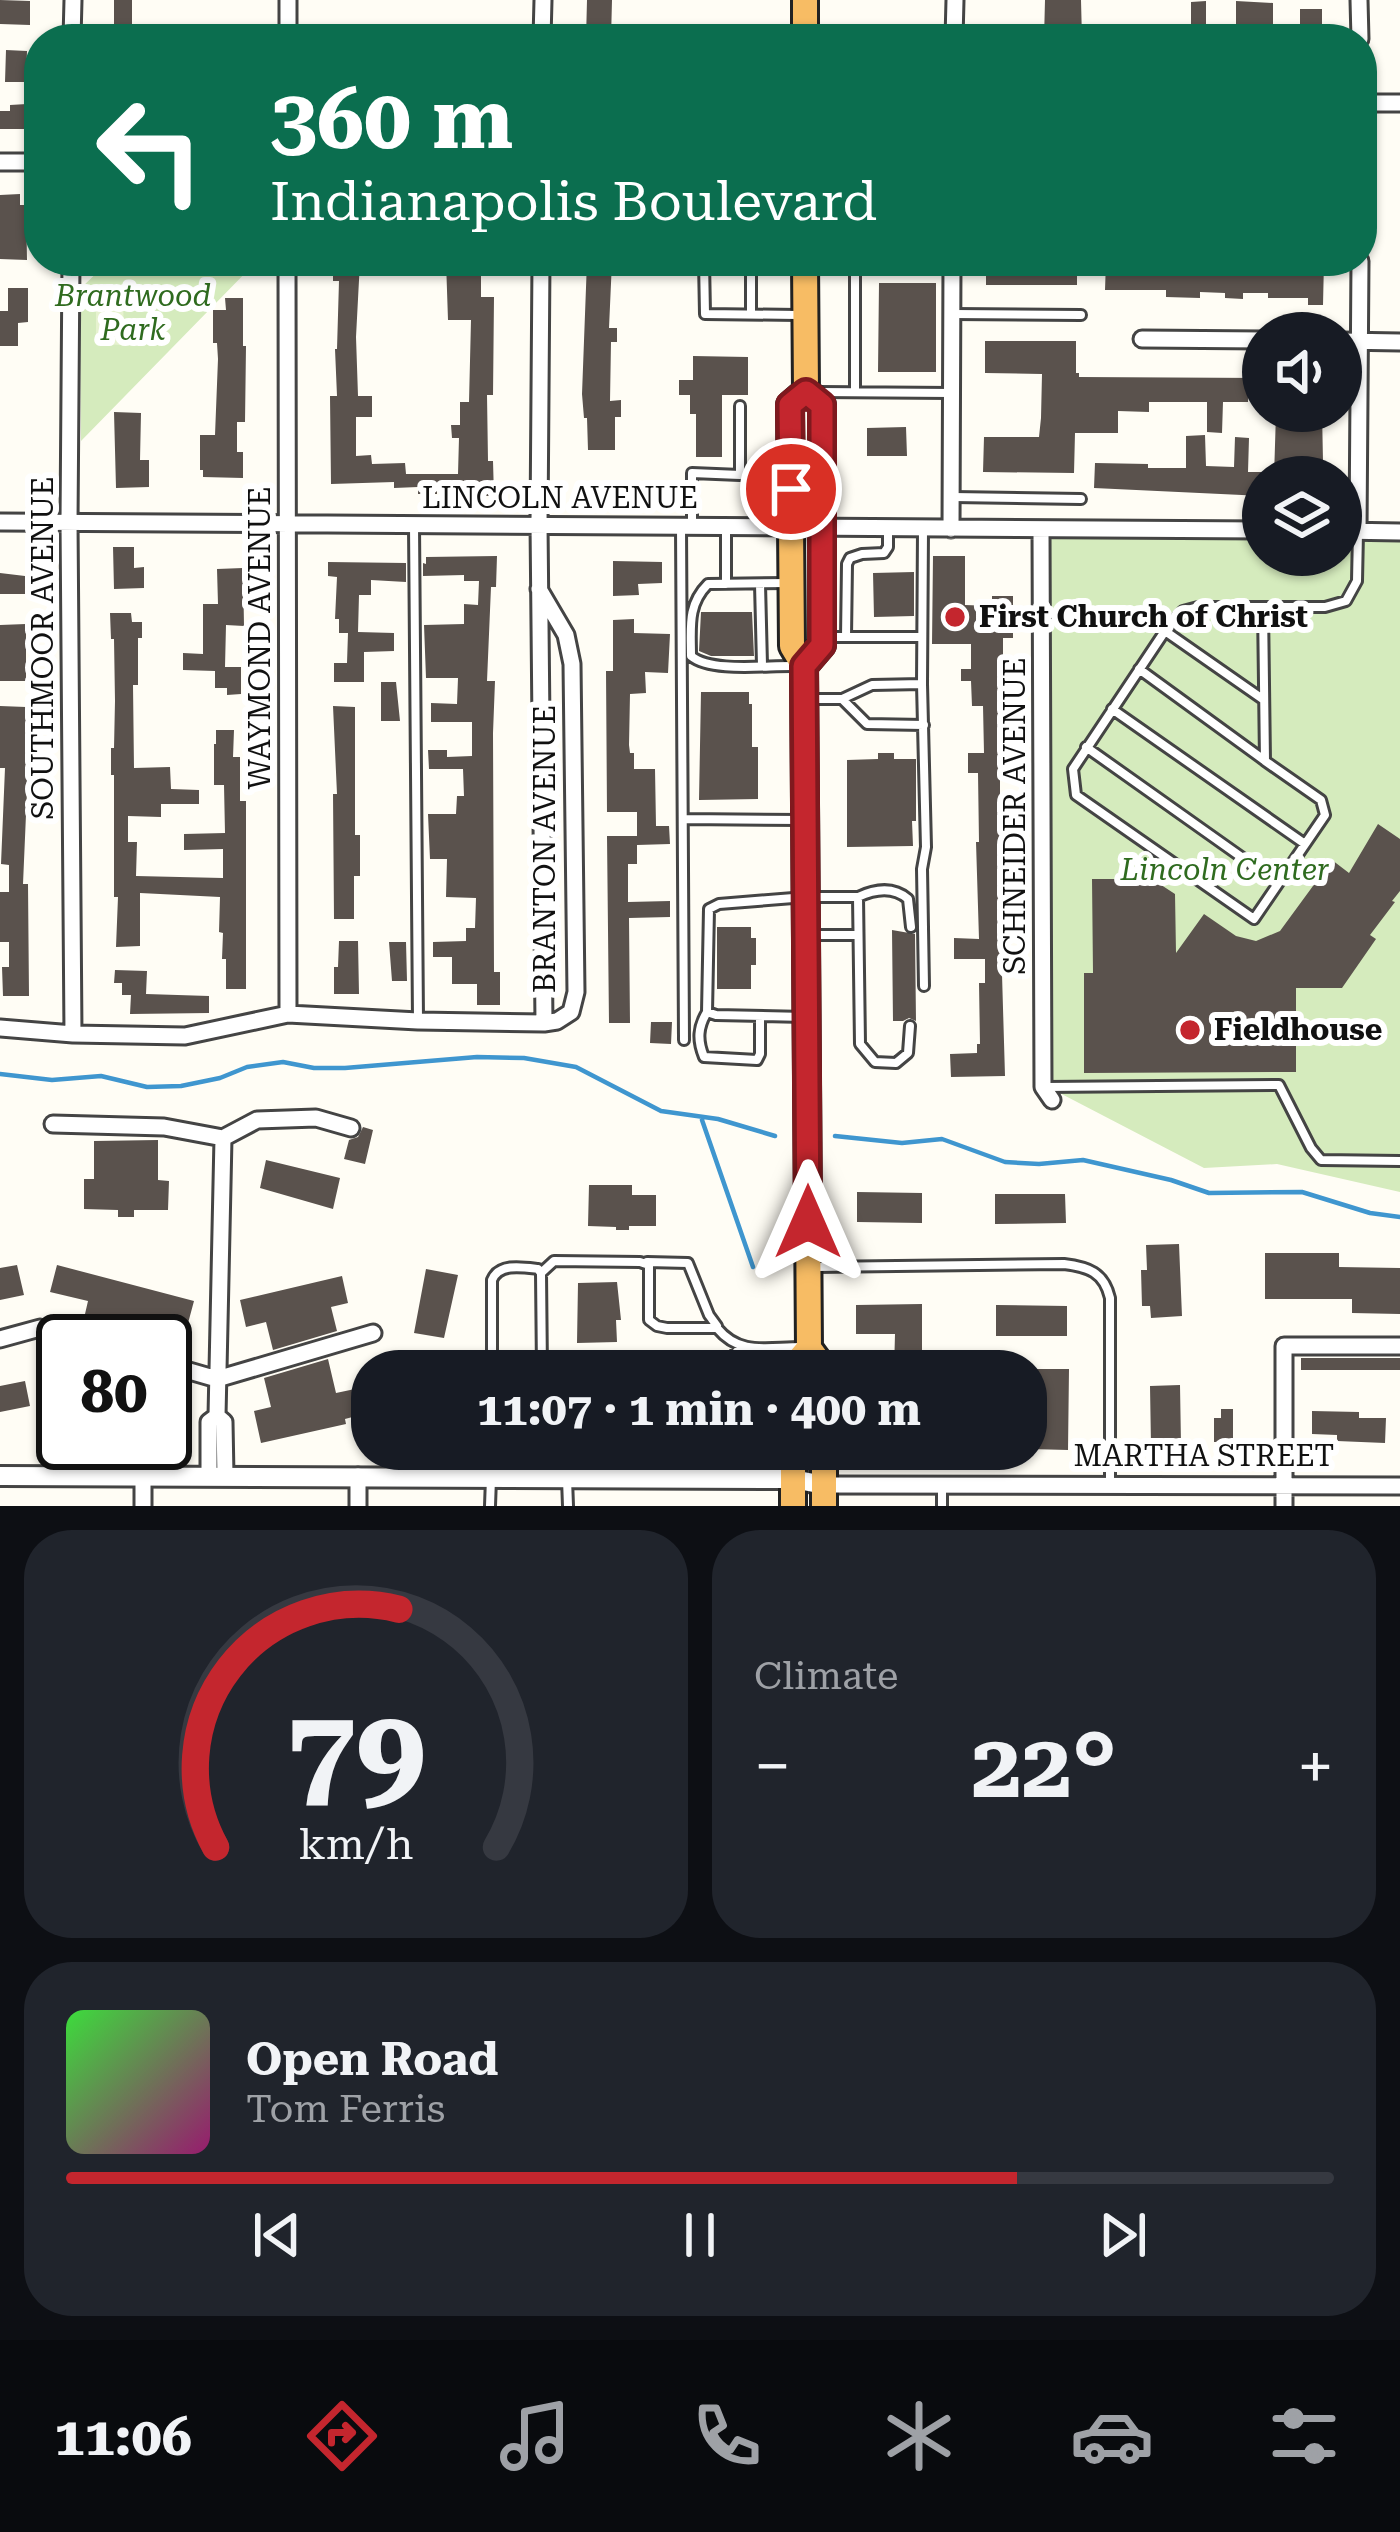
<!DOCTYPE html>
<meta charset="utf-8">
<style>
:root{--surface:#171b24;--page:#20242c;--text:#f1f3f6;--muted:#9ea1a6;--line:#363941;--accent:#c4262e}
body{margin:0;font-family:"Roboto Serif",serif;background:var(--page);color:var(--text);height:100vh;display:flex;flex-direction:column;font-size:45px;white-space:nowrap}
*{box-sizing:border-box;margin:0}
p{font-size:39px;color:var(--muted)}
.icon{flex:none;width:66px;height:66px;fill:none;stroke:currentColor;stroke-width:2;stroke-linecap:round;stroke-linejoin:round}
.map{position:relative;height:1506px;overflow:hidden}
.details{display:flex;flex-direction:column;gap:24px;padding:24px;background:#0d0f14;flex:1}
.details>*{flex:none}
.hud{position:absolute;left:24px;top:24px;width:1353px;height:252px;border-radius:48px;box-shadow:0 3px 9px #0004;background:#0b6e4f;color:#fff;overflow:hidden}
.controls{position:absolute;left:1242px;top:312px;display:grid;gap:24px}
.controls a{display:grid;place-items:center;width:120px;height:120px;border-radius:50%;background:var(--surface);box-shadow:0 3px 9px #0004;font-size:60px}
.speed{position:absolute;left:36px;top:1314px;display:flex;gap:24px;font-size:60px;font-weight:700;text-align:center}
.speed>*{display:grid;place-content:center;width:156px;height:156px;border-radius:50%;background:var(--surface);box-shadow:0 3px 9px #0004;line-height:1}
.speed .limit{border:6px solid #111;border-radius:18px;background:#fff;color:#111}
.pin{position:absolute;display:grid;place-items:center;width:102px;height:102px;color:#fff;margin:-51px;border:6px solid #fff;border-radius:50%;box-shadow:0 3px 12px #0007}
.me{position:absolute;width:132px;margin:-66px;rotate:0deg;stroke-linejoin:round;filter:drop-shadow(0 0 9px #0008)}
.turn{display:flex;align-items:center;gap:42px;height:252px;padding:0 48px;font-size:54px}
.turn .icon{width:156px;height:156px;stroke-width:2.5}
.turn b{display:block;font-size:84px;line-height:102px}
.big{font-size:90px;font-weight:700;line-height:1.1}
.details .tile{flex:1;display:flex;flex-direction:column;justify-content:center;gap:18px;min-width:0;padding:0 42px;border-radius:48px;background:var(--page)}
.details .dial{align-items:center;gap:0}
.dial svg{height:312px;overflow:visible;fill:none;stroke:var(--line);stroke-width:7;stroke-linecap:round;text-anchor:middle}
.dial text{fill:var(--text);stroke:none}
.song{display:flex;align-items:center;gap:36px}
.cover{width:144px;height:144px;border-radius:18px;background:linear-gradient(135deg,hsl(120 70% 55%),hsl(320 70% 35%))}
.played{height:12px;border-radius:6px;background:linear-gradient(90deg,var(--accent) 75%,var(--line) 75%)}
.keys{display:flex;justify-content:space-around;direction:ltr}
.heat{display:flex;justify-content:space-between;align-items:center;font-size:66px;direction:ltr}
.details .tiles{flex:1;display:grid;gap:24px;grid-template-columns:1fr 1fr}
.tile:last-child{grid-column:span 2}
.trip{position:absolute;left:351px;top:1350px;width:696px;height:120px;border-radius:48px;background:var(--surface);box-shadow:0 3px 9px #0004;font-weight:700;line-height:120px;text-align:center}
.dock{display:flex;height:192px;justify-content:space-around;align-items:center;background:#090b0e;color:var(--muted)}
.dock .icon{width:84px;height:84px}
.dock .active{color:var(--accent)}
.dock b{font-size:54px;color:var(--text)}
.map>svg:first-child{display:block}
.green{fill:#d5ebbd}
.pitch{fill:#e6f2cf}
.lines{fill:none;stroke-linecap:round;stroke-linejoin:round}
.stream{stroke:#3f96cf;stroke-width:4.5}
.building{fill:#5a524d}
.service-casing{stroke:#444;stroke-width:14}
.minor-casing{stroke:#444;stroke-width:21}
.tertiary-casing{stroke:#444;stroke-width:24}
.trunk-casing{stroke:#222;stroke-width:30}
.service{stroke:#fff;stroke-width:8}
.minor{stroke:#fff;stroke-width:15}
.tertiary{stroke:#fff;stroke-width:18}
.trunk{stroke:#f7bc64;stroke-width:24}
.route-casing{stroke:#7f191e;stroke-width:30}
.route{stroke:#c4262e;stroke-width:21}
.poi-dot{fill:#c4262e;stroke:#fff;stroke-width:4.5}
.labels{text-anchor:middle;stroke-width:12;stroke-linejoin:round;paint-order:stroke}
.park-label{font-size:30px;font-style:italic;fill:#2f6b1f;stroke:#fff}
.street-label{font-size:30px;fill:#111;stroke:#fff}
.poi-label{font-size:30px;font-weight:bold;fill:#111;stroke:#fff;text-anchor:start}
</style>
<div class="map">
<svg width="1400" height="1506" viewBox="0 0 1400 1506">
<rect width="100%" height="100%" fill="#fffdf5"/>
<path class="green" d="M109 261H257L81 441 80 289Z
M1047 535 1263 538V555H1341V539L1400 540V1192L1277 1164 1204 1168 1052 1089Z"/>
<path class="pitch" d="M123 292 124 345 96 344V293Z"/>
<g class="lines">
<path class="stream" d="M0 1074 52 1080 101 1076 147 1087 181 1086 220 1078 247 1067 283 1062 314 1068H345L477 1057 524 1058 576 1067 661 1111 718 1119 775 1136
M702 1120 753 1267
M835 1136 902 1143 942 1139 1005 1162 1039 1164 1083 1160 1171 1180 1209 1193 1302 1192 1370 1213 1400 1217"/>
</g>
<path class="building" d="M0 0 30 1V25L0 24Z
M114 0H132V39H114Z
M587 0H612L611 39H586Z
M1045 0H1081L1082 39H1044Z
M1206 1V39H1191V2Z
M1236 1 1273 3V39H1236Z
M1300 9H1322V39H1300Z
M6 50 27 51 26 82H5Z
M27 104 28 129H0V111H10V105Z
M20 194V205H26L27 260 0 259V195Z
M333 261H360L356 337 358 396H372V417H356V456L371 455 372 464 405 463 406 474H458L459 438H452L451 425H460V402H469L471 320H448L446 261H481V297H494L493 395H487L488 461H493L494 496H466V487L437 488V494H418V487L394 488V482L331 484 330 396H337L335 349H337L339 281H333Z
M587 261H612L609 328H617V342H611L610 401 621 400V417H615V450H588L587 418H584L582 394Z
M986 261H1081V276H1077V285H986Z
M1106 261H1157V272L1301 273V267H1308V261H1324L1323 305H1308V298H1268V293H1243V299L1225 298V293L1200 292V298L1166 297V290H1105Z
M879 283H936V372H878Z
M8 288H28V322L18 323V346H0V311H8Z
M225 298H243V346H246L245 422H237V452H243V478L203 477V470H200V435H215L218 359 217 343H213V310H226Z
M985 341H1076V373H1079V377L1263 378V397L1248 398V402H1223L1222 433 1207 432V402H1149V412L1118 411V433H1075L1074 473 983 472 984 437H1039L1041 418 1042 374 985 373Z
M693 356 748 357V395H722V457H696V414H690V395H679V380H693Z
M1298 411H1322L1323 462H1328V477H1274L1276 413 1298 414Z
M114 412 141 413 140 460H149V487L116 488Z
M906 427 907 456H867V428Z
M1205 435 1206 466 1234 467 1235 437 1249 438 1248 472H1263V496L1094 488 1095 463 1148 464V468H1186V436Z
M113 547H134V568L144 567V588L114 589Z
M497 556 496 587H491L487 681H495L493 733 494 972H500V1005H477V984H452V957H433V942L466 941V928H475L476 898 446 897 447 859H430L428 814H456L457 796H464L463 769H429L428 750H447V757L472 756V722H431V703L457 704 458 678H426L424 625 464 624V604L478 605 479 581H464V575L423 576V563L426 564V557Z
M933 556H965V605L992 606V596H1013V638H1003V672H999V711L1003 710 1004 740 1002 779H1000V831L1001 872H1005V920H1000V953H1004L1002 974 1005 1076 951 1077 950 1054 977 1053V1044H980L979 983H985V959H954V938L979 939 976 842H979L978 773H968V753H984L983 706H972L971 681H961V669H971V644H932Z
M613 561 662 562V583L638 584 639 595 613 596Z
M328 562 406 563V582L371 580V595H359L358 632 394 633V651L364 652V682H334V663H347L348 633H339V619H335L337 577 328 576Z
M243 568 244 626 226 625 225 667H241V694L227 695V688H215V671L183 670V653L203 654V604H218L217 569Z
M914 572V616L874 617 873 573Z
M0 573 25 576V594H0Z
M701 612H752L754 656H711L699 651Z
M110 613H131L132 622H142V638H138V685H133L134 768 170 767 171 789 199 790V804H161V817L128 816V842H137L136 876 223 878V849L184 850V834L225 833 224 785H214V744H216V730H234L233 757H240V801H246V989H226V959H222L223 933 219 932 220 897 140 893V946L116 947 118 897H114V775H111V748H114L115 701 114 639H111Z
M634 619V633L670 634 668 673 645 672 646 693 630 694 629 745 630 753H634V769H655L656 826H669L670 844 637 845V812H607L606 671H613V620Z
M26 624V681H0V625Z
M381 682H396L400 721H381Z
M701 692H749V704H752V747H758V799L699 800Z
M0 706 26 707 27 791 23 884H28L29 996H3L2 967H9V942H0V892H9V865L1 864 5 768H0Z
M333 706 355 707V835H360V876H354V919H334L333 794H337Z
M878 753H894V759H916V821H912L913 846 847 847V760L878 759Z
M1378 824 1400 839V891L1392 901 1395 902 1370 935 1376 939 1342 988H1296V1072L1084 1073V973H1093L1092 879H1152L1175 894 1176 953 1204 914 1236 936 1256 941 1280 931 1332 860 1349 873Z
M607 836H637V864H628V902L670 901V917L629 918 630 1023H609Z
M717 927H751V938H756V965H751V989H717Z
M892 930 915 934 916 1021 909 1018 903 1021H893Z
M339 941H358L359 994H334V967H338Z
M389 942H406L407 981H392Z
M115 970 147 971 146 994 209 996V1013L130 1014 131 995H122V983H114Z
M651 1022H672L671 1044 650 1043Z
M363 1127 373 1130 365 1164 344 1159 349 1140 358 1137Z
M158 1140V1180L169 1181 168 1210H134V1217H118V1210L84 1209V1179H94V1141Z
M266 1160 340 1178 333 1209 260 1188Z
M589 1185H632V1195H656V1226H629V1230H616V1227L588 1226Z
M857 1192 922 1193V1223L857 1222Z
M995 1194H1065L1066 1223 995 1224Z
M1179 1244 1182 1316 1151 1318 1150 1306H1142L1141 1270H1147L1146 1245Z
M1265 1253H1339V1267L1400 1268V1314L1352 1313V1299H1265Z
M17 1265 24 1295 0 1300V1268Z
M57 1265 194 1301 187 1327 152 1318 146 1341H117L98 1336 91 1330 82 1327 88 1301 50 1292Z
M426 1269 458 1275 444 1338 414 1333Z
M342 1276 348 1303 331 1307 337 1331 273 1350 266 1322 246 1327 240 1300Z
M617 1282 621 1320H616L617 1342 577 1343 578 1283Z
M922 1304V1352H989V1371H894L895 1334H856V1305Z
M996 1305 1067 1306V1336H996Z
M1301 1358H1400V1370H1301Z
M328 1359 336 1393 355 1389 360 1415 345 1419 346 1424 261 1443 254 1411 271 1407 264 1378Z
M1032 1369H1069L1068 1450 1030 1449Z
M25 1381 30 1406 0 1412V1386Z
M1180 1385 1181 1445 1151 1446 1150 1386Z
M1221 1409H1233V1442H1214V1418H1221Z
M1312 1411 1359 1412V1418H1386L1385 1443 1337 1441V1435L1312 1434Z"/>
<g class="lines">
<g class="service-casing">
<path id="service" d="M704 261 705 314 798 315
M751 261V314
M808 261H926
M953 314 1081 315
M819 392 951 393
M855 392V262
M953 497 1081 499
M692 524V473L740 475V406
M414 525 418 1020
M681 527 684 1040
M726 527V584
M923 530 922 684 926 847 922 869 924 986
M790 583 708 584C687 605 691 628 691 656 712 673 767 665 796 666
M760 584 762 665
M1263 607 1265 761 1321 800 1325 815 1254 919 1076 795 1073 769 1165 631 1183 611 1198 607H1325L1346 601 1357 581 1358 532
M1165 631 1264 700
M829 637H922
M846 637 847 564 850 558 862 554 884 553 888 547V530
M1139 669 1264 760
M812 699H842L872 685 922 684
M842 699 867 724 924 725
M1112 709 1305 844
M1086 747 1278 883
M683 819 803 820
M858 897C875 889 893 886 908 899L911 927
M808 935H858
M707 1012C698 1027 697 1040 704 1057L757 1060 760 1054V1016
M805 1017 716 1015 707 1012 709 909 719 904 806 897H858L860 1044 875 1062 896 1063 908 1053 910 1026
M1045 1087 1279 1085 1311 1148 1321 1160 1400 1161
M647 1262 688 1263 709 1315 717 1326
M816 1267 1064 1264C1088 1267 1104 1272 1110 1298V1485
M541 1273 554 1261 640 1262 649 1265V1320L657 1326 667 1328H717C740 1356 767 1347 801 1347
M623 1359V1371
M825 1367 865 1368 866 1371
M492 1371V1280C499 1263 522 1267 538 1269L541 1273 542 1371
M585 1371 588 1363 596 1359 730 1357
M726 1371V1364L741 1347
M999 1371V1359
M727 1449V1477
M536 1476 537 1449
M582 1477 583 1449
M567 1479 568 1506
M942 1486V1506
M490 1506 491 1478"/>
</g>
<g class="minor-casing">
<path id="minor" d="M1359 0 1360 39
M72 39 73 0
M288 39V0
M542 39 543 0
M954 39 955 0
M1362 103H1400
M0 162H39
M71 261 69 522 73 1034
M287 261 288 1014
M541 261 539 524 544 1023
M1142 339 1263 340
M1341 341 1400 342
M0 522 1263 530
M951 529 952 261
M1041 530 1043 1087 1052 1100
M1341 531 1400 532
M1358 531 1360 261
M0 1028 73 1034 185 1036 288 1014 418 1021 544 1023 557 1021 571 1012 576 992 572 664 566 635 539 589
M53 1124 164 1127 223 1138 257 1120 316 1118 351 1128
M223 1138 217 1416 224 1422 225 1476
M0 1339 40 1328 87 1341
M165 1364 217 1379 373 1333
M143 1476V1506
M209 1476V1422L217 1416
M358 1476V1506
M824 1485 1400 1486
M1284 1506V1346H1400"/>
</g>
<g class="tertiary-casing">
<path id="tertiary" d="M0 1476 793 1479 824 1485"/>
</g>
<g class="trunk-casing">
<path id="trunk" d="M805 0V39
M805 261 806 391 790 405 792 646 804 666 809 1348 823 1367V1371
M804 666 822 645V405L806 391
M794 1371V1366L809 1348
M824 1449V1506
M793 1506V1449"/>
</g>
<use href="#service" class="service"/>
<use href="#minor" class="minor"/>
<use href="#tertiary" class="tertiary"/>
<use href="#trunk" class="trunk"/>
</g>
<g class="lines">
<g class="route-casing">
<path id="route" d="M791 489 790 405 806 392 822 405V645L804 666 808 1222"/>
</g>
<use href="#route" class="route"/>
</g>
<g class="poi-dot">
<circle cx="955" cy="617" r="12"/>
<circle cx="1190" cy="1030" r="12"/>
</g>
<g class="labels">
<g class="park-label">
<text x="133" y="306">Brantwood<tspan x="133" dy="34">Park</tspan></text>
<text x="1225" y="880">Lincoln Center</text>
</g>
<g class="street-label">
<text x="560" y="508">LINCOLN AVENUE</text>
<text transform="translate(260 638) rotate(-90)" y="10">WAYMOND AVENUE</text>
<text transform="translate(43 648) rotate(-90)" y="10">SOUTHMOOR AVENUE</text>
<text transform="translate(1015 816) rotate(-90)" y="10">SCHNEIDER AVENUE</text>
<text transform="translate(545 849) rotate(-90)" y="10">BRANTON AVENUE</text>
<text x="1204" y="1466">MARTHA STREET</text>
</g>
<g class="poi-label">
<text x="979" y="627">First Church of Christ</text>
<text x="1214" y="1040">Fieldhouse</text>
</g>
</g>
</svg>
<div class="controls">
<a><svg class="icon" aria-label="sound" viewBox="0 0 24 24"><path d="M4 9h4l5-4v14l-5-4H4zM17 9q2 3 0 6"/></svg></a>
<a><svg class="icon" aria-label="layers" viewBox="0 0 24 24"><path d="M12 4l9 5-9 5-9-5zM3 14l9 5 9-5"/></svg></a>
</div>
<div class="speed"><div class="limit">80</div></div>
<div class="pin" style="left:791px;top:489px;background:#d93025"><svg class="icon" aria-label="arrive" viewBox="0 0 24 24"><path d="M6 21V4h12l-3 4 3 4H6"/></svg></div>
<svg class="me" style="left:808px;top:1222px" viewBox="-20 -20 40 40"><path d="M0-17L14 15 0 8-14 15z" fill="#c4262e" stroke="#fff" stroke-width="4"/></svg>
<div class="trip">11:07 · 1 min · 400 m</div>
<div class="hud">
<div class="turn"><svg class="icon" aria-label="left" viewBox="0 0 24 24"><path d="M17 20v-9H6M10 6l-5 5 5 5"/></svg><div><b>360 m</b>Indianapolis Boulevard</div></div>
</div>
</div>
<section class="details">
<div class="tiles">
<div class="tile dial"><svg viewBox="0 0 100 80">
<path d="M14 69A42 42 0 1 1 86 69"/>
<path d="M14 69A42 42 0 0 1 61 8" stroke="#c4262e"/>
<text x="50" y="56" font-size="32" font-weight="700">79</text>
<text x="50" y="72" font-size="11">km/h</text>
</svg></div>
<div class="tile"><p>Climate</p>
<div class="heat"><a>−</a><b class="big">22°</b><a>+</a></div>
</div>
<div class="tile">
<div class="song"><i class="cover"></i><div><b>Open Road</b><p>Tom Ferris</p></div></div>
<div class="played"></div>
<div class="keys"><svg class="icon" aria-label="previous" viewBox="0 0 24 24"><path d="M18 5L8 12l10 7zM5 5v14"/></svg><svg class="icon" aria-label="pause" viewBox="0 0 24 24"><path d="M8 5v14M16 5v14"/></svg><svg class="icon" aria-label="next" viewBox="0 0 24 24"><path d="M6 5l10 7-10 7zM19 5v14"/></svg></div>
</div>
</div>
</section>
<nav class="dock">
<b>11:06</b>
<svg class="icon active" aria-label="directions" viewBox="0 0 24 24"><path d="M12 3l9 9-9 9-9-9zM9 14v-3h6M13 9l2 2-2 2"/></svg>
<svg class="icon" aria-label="music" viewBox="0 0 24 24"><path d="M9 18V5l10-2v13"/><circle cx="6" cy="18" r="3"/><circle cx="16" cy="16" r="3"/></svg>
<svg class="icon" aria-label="phone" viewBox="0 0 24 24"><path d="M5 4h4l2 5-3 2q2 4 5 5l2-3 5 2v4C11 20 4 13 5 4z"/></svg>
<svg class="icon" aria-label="climate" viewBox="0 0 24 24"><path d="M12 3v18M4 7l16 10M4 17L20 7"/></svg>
<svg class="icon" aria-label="car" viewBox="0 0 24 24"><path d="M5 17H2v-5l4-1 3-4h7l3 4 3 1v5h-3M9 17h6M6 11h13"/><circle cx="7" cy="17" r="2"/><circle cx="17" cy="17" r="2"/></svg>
<svg class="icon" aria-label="filters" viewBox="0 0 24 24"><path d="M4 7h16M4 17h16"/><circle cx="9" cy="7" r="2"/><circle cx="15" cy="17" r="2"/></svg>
</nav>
